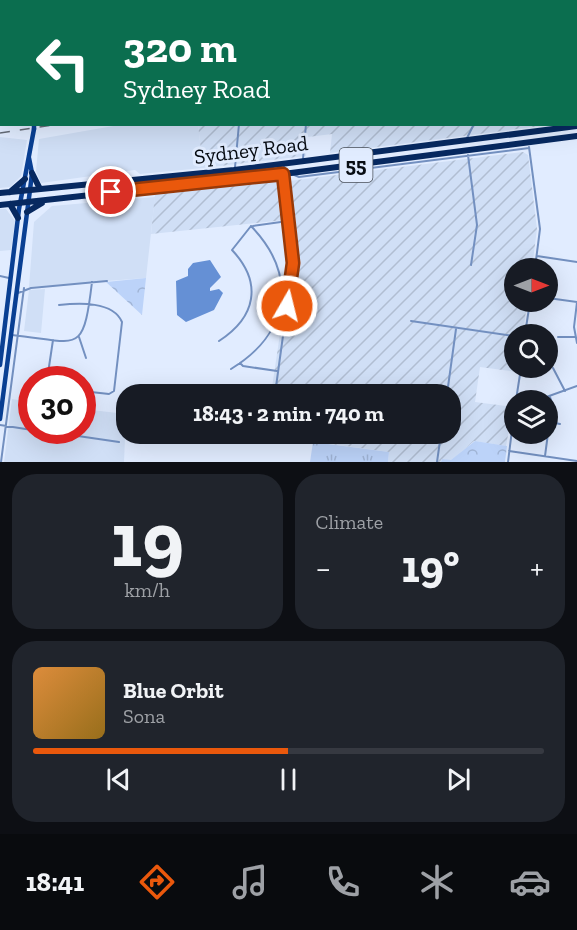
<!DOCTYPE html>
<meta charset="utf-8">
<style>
:root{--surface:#171b24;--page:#20242c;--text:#f1f3f6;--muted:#9ea1a6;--line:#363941;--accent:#ea580c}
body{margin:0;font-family:"Zilla Slab",serif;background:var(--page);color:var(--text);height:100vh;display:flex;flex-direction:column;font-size:22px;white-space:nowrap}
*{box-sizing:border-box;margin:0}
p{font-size:20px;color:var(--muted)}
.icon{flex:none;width:33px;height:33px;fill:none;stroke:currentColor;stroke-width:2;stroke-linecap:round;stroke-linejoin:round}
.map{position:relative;height:462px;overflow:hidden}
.panel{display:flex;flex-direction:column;gap:12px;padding:12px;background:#0d0f14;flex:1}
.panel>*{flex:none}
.hud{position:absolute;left:0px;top:0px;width:578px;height:126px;box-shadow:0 6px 24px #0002;background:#0b6e4f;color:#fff;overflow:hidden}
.needle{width:39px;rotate:90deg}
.fabs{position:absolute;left:504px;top:258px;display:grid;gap:12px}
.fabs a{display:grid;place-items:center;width:54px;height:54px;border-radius:50%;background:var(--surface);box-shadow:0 6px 24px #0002;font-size:30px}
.speed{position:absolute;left:18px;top:366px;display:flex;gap:12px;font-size:30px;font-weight:700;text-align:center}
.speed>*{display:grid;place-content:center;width:78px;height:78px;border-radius:50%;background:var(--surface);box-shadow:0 6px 24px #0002;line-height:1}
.speed .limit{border:9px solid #d22;background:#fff;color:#111}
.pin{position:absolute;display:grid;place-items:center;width:51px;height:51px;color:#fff;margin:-26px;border:3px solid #fff;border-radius:50%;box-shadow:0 2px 6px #0007}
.me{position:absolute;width:66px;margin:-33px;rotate:8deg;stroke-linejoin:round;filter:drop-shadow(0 0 4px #0008)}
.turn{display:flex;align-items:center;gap:21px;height:126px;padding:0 24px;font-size:27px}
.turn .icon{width:78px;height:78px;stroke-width:2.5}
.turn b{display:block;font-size:42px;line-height:51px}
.big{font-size:45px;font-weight:800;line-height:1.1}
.panel .widget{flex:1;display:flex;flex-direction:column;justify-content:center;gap:9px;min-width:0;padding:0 21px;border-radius:24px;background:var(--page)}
.panel .dial{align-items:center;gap:0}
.dial b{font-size:78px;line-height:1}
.song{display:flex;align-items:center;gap:18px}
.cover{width:72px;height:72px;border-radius:9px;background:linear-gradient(135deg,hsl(30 70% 55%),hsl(40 70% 35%))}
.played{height:6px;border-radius:3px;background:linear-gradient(90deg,var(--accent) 50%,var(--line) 50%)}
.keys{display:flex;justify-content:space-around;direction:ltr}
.heat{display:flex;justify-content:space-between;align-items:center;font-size:33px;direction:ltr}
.panel .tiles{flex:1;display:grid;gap:12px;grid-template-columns:1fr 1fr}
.widget:last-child{grid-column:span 2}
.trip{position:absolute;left:116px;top:384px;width:345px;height:60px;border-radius:24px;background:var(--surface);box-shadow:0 6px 24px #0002;font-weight:800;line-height:60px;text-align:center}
.menu{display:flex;height:96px;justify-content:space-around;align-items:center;background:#090b0e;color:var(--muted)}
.menu .icon{width:42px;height:42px}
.menu .on{color:var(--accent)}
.menu b{font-size:27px;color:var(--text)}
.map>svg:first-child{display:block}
.built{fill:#d0dff6}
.industrial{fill:url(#industrial-furrows)}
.grass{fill:url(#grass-tufts)}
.park{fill:url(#park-crowns)}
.water{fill:#6590d5}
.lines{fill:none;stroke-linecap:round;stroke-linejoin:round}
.stream{stroke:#6590d5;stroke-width:1.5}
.street{stroke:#7390c0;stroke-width:2}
.primary{stroke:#093f93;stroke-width:4.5}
.highway{stroke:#072960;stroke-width:6}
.rail{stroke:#646b77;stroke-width:1.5;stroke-dasharray:10 10;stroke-linecap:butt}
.primary-bridge{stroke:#093f93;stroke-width:4.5}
.route-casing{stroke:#983908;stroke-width:15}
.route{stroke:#ea580c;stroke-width:10}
.labels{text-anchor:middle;stroke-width:6;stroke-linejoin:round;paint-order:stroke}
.shield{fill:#e1ecff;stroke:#49505a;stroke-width:1.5}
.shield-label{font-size:20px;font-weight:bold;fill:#080d14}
.street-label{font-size:21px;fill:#080d14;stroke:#e1ecff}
</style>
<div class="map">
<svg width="577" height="462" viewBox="0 0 577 462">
<defs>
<pattern id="industrial-furrows" width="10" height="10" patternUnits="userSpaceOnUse" patternTransform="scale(1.5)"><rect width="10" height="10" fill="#d0dff6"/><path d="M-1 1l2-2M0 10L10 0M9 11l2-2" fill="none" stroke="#b1bed2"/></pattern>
<pattern id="grass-tufts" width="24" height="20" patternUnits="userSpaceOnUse" patternTransform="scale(1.5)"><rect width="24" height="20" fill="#bcd3f9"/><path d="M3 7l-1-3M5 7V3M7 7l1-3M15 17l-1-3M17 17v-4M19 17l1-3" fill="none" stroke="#a0b4d5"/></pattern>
<pattern id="park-crowns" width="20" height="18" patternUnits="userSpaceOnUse" patternTransform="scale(1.5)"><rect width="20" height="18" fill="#bcd3f9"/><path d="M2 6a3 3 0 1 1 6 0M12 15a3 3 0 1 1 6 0" fill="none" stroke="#a0b4d5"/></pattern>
</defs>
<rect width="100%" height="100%" fill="#e1ecff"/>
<path class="built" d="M119 125H198L203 168 140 174 135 170 41 183 36 171 39 139Z
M0 137 27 140 21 176 10 187 0 188Z
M155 197 146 278 29 287 34 222 52 206Z
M0 209H6L15 221 11 250 0 251Z
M45 289 41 333 24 331 29 290Z
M12 399 31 402 32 430H82L83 409 126 414 124 462H4Z"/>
<path class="industrial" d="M198 125H548L330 153 332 134 308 137 306 156 203 168Z
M523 152 528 155 537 229 532 268H514V302H527L523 334H514V368H518V372L480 367 475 402 513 407 506 446 474 441 451 461 442 459 441 462H388L389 452 265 435 450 434V394H271L290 267 285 220 151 234 155 194 279 180 281 182Z"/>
<path class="grass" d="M313 442 389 452 388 462H310Z"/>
<path class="park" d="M146 278 142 315 106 282Z
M475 441 507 446 505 462H441L442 459 451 460Z"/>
<path class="water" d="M210 260 221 277 210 288V291L219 289 223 293 214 310 186 322 177 315 176 281 188 276V269L193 263Z"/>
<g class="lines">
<path class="stream" d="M0 22H2"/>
<path class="street" d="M467 138 474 124
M529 147 540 229 535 268
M468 155 477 225 471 265
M303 159 306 124
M292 174 299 177 529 148
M234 178 239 124
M253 226 288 221
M537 256 577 262
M0 276 9 278
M18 293 31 288 107 281
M548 298 577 302
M577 302 574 327 577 343
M59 305C79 303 113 301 122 322L114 391 109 394 82 391
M411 321 514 336
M525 334 530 302
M12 335C79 342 83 357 92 282
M79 337 86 358
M558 337H575
M219 341C256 317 263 283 232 250L251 226
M240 363 243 366 277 371
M553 368 565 391
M231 369C289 334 299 276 251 226
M47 380 53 340
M275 394 293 263 283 177 284 164
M447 394 456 329
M516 400 521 368
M538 400 577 386
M550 422 560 424
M0 425 32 430
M37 430 119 442
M509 451 577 461
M545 456 552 403 550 397
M1 462 24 288
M437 462 441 434
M508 462 514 414"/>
<path class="primary" d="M48 2V0
M54 2V0
M0 365 19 209 34 129
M0 419 30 190 32 173 29 158"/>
<path class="highway" d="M32 173 40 189
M10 192 25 179
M0 193 234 170 577 126
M97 194 103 210
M10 204 18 218
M0 205 291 173 577 136
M27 212 42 203"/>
<path class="rail" d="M449 2 452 0
M0 133 59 124"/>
<path class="primary-bridge" d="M34 129V125"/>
</g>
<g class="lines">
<g class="route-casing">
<path id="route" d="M111 192 283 174 293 263 287 306"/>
</g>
<use href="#route" class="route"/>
</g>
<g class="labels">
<rect class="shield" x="339.5" y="148" width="33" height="34" rx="4.5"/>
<g class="shield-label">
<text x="356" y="172">55</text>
</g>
<g class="street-label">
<text transform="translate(251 150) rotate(-7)" y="7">Sydney Road</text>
</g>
</g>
</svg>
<div class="fabs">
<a><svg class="needle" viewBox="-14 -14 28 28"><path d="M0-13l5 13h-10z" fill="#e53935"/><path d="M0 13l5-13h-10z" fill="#9ea1a6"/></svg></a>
<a><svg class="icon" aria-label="search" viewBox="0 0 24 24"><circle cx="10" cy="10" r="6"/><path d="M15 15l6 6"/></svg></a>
<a><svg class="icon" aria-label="layers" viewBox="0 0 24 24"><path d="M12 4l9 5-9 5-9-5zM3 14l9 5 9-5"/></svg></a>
</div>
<div class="speed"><div class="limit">30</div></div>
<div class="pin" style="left:111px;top:192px;background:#d93025"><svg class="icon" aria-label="arrive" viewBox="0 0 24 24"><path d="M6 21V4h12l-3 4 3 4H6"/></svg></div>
<svg class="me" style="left:287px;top:306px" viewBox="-20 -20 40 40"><circle r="17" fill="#ea580c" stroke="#fff" stroke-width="3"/><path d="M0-11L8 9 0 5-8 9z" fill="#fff"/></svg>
<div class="trip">18:43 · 2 min · 740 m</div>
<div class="hud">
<div class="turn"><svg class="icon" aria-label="left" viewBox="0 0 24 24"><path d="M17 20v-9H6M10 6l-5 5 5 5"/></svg><div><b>320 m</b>Sydney Road</div></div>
</div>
</div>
<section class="panel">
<div class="tiles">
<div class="widget dial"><b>19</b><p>km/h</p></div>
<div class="widget"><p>Climate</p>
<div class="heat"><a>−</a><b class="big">19°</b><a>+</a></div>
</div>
<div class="widget">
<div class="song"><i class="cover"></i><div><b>Blue Orbit</b><p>Sona</p></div></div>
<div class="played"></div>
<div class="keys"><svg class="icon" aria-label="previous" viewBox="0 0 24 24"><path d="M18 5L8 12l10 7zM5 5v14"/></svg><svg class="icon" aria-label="pause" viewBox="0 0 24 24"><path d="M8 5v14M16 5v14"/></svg><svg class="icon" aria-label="next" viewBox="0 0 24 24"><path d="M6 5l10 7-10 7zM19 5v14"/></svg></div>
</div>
</div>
</section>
<nav class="menu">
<b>18:41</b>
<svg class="icon on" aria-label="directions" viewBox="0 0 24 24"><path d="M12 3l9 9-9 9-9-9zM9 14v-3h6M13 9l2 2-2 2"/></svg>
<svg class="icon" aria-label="music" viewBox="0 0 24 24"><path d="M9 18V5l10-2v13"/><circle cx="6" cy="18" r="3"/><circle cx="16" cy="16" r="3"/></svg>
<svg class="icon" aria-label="phone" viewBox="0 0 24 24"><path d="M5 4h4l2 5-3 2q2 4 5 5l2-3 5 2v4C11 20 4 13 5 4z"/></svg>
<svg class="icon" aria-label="climate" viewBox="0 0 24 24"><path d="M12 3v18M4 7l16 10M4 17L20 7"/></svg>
<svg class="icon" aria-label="car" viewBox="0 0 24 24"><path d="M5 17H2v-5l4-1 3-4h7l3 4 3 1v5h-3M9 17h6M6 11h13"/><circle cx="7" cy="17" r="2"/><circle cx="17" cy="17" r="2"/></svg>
</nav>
